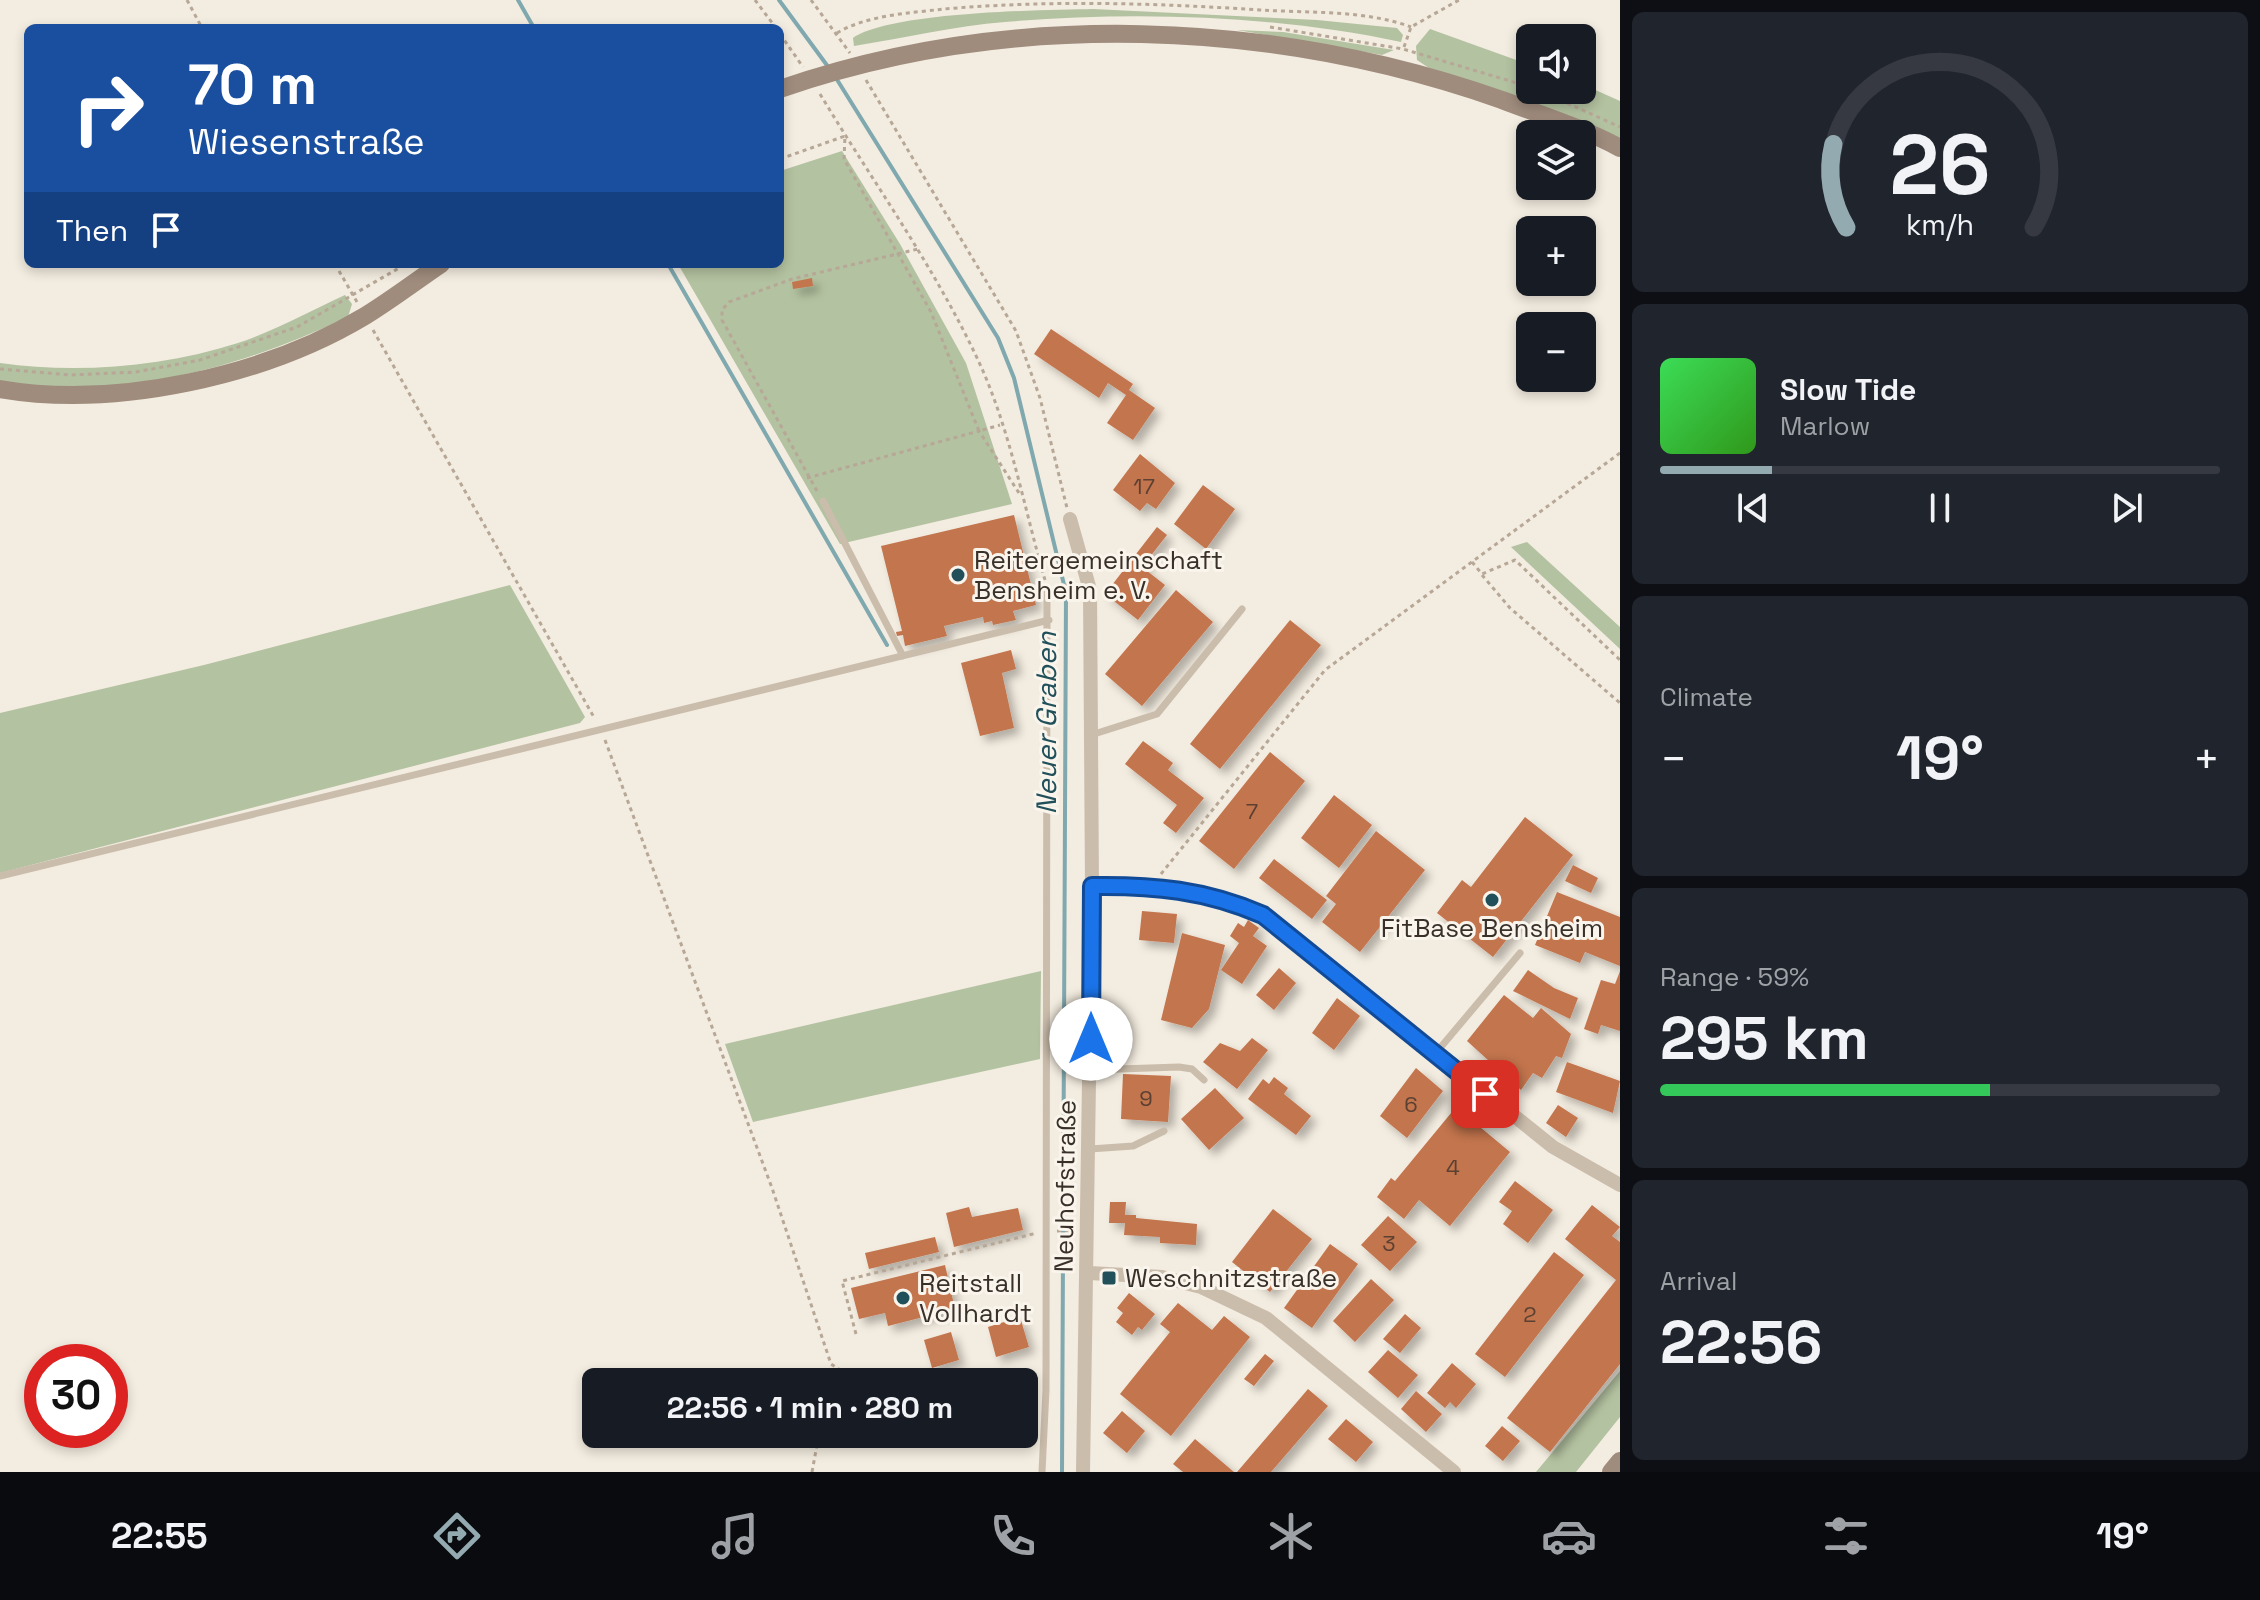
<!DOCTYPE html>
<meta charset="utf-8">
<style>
:root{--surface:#171b24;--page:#20242c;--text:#f1f3f6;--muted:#9ea1a6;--line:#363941;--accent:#93aab0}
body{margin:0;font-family:"Space Grotesk",sans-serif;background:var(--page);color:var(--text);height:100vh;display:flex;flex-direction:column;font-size:30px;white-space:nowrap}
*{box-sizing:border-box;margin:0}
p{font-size:26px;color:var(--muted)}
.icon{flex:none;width:44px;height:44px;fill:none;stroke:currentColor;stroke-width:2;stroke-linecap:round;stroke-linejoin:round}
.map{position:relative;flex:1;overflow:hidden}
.sheet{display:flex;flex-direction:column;gap:12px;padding:12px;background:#0d0f14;width:640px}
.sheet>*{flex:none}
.hud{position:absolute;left:24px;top:24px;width:760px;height:244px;border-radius:12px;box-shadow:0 4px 12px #0003;background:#1a4fa0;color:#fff;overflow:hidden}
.buttons{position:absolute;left:1516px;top:24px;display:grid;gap:16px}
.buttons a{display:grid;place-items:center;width:80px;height:80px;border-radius:12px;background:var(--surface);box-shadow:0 4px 12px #0003;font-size:40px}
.speed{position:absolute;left:24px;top:1344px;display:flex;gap:16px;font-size:40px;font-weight:700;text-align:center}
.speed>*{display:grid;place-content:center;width:104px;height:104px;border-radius:50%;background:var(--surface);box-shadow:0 4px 12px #0003;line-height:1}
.speed .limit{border:12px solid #d22;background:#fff;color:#111}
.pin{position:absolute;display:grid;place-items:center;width:68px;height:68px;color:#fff;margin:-34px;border-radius:16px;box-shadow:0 4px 12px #0006}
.me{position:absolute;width:88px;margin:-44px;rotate:0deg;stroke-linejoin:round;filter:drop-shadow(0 0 6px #0008)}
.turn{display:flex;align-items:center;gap:28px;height:168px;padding:0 32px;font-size:36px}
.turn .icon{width:104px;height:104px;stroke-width:2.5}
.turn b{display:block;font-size:56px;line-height:68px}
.then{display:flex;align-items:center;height:76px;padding:0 32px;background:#0003;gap:16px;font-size:30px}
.big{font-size:60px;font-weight:700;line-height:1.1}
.sheet .card{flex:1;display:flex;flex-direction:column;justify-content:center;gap:12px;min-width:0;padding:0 28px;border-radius:12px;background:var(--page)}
.sheet .dial{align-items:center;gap:0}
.dial svg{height:208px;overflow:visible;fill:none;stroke:var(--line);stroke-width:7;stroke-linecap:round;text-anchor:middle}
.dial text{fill:var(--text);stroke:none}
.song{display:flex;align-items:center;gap:24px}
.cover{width:96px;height:96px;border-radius:12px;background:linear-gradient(135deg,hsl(130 70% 55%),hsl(110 70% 35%))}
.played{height:8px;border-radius:4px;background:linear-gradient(90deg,var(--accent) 20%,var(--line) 20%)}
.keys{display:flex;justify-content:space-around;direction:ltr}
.heat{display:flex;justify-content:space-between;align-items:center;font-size:44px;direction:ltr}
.charge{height:12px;border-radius:6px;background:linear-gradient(90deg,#34c759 59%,var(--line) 0)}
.trip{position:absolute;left:582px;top:1368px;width:456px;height:80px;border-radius:12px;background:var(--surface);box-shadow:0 4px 12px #0003;font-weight:700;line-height:80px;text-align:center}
.tab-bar{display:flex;height:128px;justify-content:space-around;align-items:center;background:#090b0e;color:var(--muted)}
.tab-bar .icon{width:56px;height:56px}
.tab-bar .on{color:var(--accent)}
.tab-bar b{font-size:36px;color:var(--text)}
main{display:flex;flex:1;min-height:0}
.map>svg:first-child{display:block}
.green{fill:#b3c2a0}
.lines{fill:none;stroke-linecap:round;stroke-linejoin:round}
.stream{stroke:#7fa8af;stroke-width:4}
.building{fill:#c3754e;filter:url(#shadow)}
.path{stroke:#b7a796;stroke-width:3;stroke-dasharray:4 4;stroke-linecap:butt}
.lane{stroke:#cbbdac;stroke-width:7}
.street{stroke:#cbbdac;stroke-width:14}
.secondary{stroke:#9f8c7d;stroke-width:18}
.route-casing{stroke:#114b97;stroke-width:20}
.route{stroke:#1a73e8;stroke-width:14}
.poi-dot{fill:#21505a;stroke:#faf5ec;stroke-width:3}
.labels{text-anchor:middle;stroke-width:6;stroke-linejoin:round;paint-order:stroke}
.number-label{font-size:22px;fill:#5c4133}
.poi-label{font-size:26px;fill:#39302a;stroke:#faf5ec;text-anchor:start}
.street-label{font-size:26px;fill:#39302a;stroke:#faf5ec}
.water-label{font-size:28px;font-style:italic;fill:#21505a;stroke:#faf5ec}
</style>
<main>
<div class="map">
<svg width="1620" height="1472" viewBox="0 0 1620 1472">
<defs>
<filter id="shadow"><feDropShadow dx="6" dy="6" stdDeviation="4" flood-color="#0004"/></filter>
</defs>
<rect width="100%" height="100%" fill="#f3ece0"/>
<path class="green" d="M1093 9 1317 20 1397 28 1403 35 1401 42C1273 15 1135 11 1005 22 955 26 904 38 854 46L853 38C891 12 1042 10 1093 9Z
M1430 29 1530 65V90H1582V84L1620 101V141L1537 105 1429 68 1417 60 1416 46Z
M1237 30 1283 32 1394 50 1382 55Z
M842 151 900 244 966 363 1012 504 840 544 678 264H780V171Z
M345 295 352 304 348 317C259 359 167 387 68 389 46 389 22 384 0 382V363C77 374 163 367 238 343 274 331 310 311 345 295Z
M1527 542 1620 627V649L1511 547Z
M510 585 585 717 580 723 0 873V713L204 665Z
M1041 971 1040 1059 753 1122 725 1044Z
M1620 1371V1417L1576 1472H1536Z"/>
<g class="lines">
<path class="stream" d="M518 0 534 28
M779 0 829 68
M836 78 998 338 1014 378 1066 593 1062 1472
M668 264 887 645"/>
</g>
<path class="building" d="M812 278 813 286 793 289 792 282Z
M1051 329 1133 384 1129 390 1155 408 1133 440 1107 423 1126 395 1108 383 1099 398 1034 354Z
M1140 454 1175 483 1156 509 1147 503 1140 511 1113 490Z
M1203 485 1235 509 1206 549 1174 524Z
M1014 515 1036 605 1013 611 1016 620 993 625 992 621 984 623 983 617 944 626 947 636 905 646 903 635 897 636 896 632 902 631 881 546Z
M1157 527 1167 535 1142 567 1165 585 1138 620 1105 594Z
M1176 590 1213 622 1142 706 1105 674Z
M1290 620 1321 645 1220 769 1190 744Z
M1011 650 1016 669 1002 673 1014 728 980 736 961 663Z
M1143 741 1173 763 1168 770 1204 798 1176 833 1163 823 1177 805 1125 764Z
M1270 752 1305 781 1234 869 1199 841Z
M1334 795 1372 825 1339 868 1301 838Z
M1525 817 1573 855 1493 957 1437 913 1462 880 1471 887Z
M1376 831 1425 870 1360 952 1322 922 1336 904 1326 896Z
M1274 859 1327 900 1312 919 1259 878Z
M1573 865 1598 878 1591 893 1565 881Z
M1557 892 1620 917V966L1585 952 1580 963 1535 945Z
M1142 911 1177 914 1174 943 1139 940Z
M1248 920 1259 928 1253 936 1267 946 1242 984 1221 970 1239 943 1230 936 1238 923 1244 927Z
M1182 933 1225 945 1209 1009 1192 1028 1161 1020Z
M1279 968 1296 983 1274 1010 1256 995Z
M1528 970 1554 988 1578 998 1570 1019 1513 991Z
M1620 971V1031L1601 1025 1598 1034 1584 1029 1601 980 1615 984Z
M1504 995 1533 1018 1541 1008 1571 1034 1562 1058 1556 1056 1542 1078 1533 1073 1521 1090 1467 1041Z
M1337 998 1360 1016 1334 1050 1312 1033Z
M1252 1038 1268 1050 1237 1089 1203 1062 1220 1043 1240 1051Z
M1567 1062 1620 1081 1613 1113 1556 1092Z
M1416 1068 1443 1091 1407 1138 1380 1116Z
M1123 1074 1171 1076 1168 1122 1121 1119Z
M1274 1077 1288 1088 1284 1094 1311 1116 1296 1135 1248 1099 1263 1079 1269 1084Z
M1215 1088 1244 1118 1209 1150 1181 1119Z
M1558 1105 1578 1118 1566 1137 1546 1123Z
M1456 1107 1510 1152 1450 1226 1419 1200 1404 1219 1377 1197 1391 1178 1395 1181Z
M1515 1181 1553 1210 1528 1243 1503 1224 1512 1211 1499 1202Z
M1110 1202H1126L1125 1215H1136V1218L1197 1224 1196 1245 1160 1243V1237L1124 1235 1125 1223H1109Z
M1592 1205 1620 1227 1612 1236 1620 1242V1364L1550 1452 1507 1418 1616 1280 1565 1239Z
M969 1207 972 1217 1018 1208 1023 1230 954 1247 946 1213Z
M1273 1209 1312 1239 1270 1292 1232 1262Z
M1388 1216 1417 1242 1390 1271 1361 1245Z
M935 1237 939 1252 869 1269 865 1253Z
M1330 1244 1358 1264 1312 1328 1284 1308Z
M1554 1252 1584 1275 1505 1377 1475 1354Z
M945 1265 955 1309 888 1326 885 1313 859 1319 851 1288Z
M1371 1279 1394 1300 1355 1342 1333 1321Z
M1129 1293 1155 1314 1142 1330 1138 1327 1132 1335 1116 1322 1123 1313 1117 1308Z
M1178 1303 1212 1330 1224 1316 1250 1337 1171 1436 1120 1394 1170 1332 1160 1324Z
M1405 1314 1421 1328 1400 1353 1383 1339Z
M1020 1317 1029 1347 996 1357 988 1327Z
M951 1332 959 1360 932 1368 924 1340Z
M1388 1350 1418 1375 1398 1398 1368 1372Z
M1265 1354 1274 1361 1254 1386 1244 1379Z
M1452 1363 1476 1384 1456 1408 1450 1402 1445 1408 1427 1393Z
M1308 1389 1328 1406 1271 1472H1237Z
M1416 1391 1442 1414 1426 1432 1401 1409Z
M1122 1411 1145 1431 1127 1453 1103 1433Z
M1346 1419 1373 1442 1356 1462 1328 1439Z
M1502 1426 1520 1441 1503 1461 1485 1446Z
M1195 1439 1234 1472H1183L1173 1464Z"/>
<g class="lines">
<path class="path" d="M187 0 202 28
M755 0 776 28
M811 0 850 53
M1270 27 1403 49 1530 87
M837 33C867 15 910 13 944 9 1050 0 1154 3 1260 10 1309 13 1366 10 1411 27
M780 34 803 67
M1404 47 1411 27 1459 0
M866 80 1016 331 1040 398 1067 508
M1538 90 1620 127
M820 94C873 182 934 266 978 360 1010 428 1024 508 1045 580
M780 159 845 136 844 159 931 312 979 431 1000 425
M335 264 357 302
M373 330 595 719
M0 369 71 375 136 372 200 360 297 327 406 264
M807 478 979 431 1019 493
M817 491 722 320V310L729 302 792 279 918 249
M1472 562 1482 574 1515 560 1620 660
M1482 575 1510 608 1620 703
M1058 585 1074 584
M605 740 772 1188 831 1364 843 1372 952 1382
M1161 874 1325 670 1620 453
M1057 1231H1073
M856 1334 842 1281 1037 1233
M828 1382 834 1372
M1024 1388 1035 1389
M812 1472 819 1434"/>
<path class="lane" d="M823 501 903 656
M1091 735 1157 714 1242 609
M0 876 1049 620
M1435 1054 1520 953
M1090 1070 1179 1067 1192 1069 1204 1080
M1090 1149 1133 1146 1164 1131
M1042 1472 1046 1390 1047 589"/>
<path class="street" d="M1070 519 1090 590 1092 886 1083 1472
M1092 886C1153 885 1206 890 1263 915L1553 1147 1620 1185
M1089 1273 1162 1277 1201 1287 1266 1318 1454 1472"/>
<path class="secondary" d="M780 89C1012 9 1272 19 1502 100 1541 115 1583 128 1620 148
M0 389C116 409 265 376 365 316 391 300 416 281 441 264
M1611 1472 1620 1461"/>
</g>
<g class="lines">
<g class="route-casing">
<path id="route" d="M1091 1039 1092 886C1153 885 1206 890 1263 915L1485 1094"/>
</g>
<use href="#route" class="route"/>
</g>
<g class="poi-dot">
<circle cx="958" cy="575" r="8"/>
<circle cx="1492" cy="900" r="8"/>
<rect x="1101" y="1270" width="16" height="16" rx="4"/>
<circle cx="903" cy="1298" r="8"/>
</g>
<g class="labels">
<g class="number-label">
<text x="1144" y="494">17</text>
<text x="1252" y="819">7</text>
<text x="1146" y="1106">9</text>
<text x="1411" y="1112">6</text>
<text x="1453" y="1175">4</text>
<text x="1389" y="1251">3</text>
<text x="1530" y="1322">2</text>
</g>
<g class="poi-label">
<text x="974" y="569">Reitergemeinschaft<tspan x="974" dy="30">Bensheim e. V.</tspan></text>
<text x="1492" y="937" text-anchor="middle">FitBase Bensheim</text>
<text x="1125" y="1287">Weschnitzstraße</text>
<text x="919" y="1292">Reitstall<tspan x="919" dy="30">Vollhardt</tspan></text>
</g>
<g class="street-label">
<text transform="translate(1065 1186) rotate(-89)" y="9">Neuhofstraße</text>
</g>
<g class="water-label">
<text transform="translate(1046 723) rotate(-90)" y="10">Neuer Graben</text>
</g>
</g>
</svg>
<div class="buttons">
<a><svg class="icon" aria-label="sound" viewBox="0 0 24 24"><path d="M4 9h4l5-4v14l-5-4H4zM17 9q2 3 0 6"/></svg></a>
<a><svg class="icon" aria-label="layers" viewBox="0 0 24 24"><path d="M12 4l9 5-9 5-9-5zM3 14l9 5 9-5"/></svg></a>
<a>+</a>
<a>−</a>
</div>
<div class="speed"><div class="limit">30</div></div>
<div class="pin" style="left:1485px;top:1094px;background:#d93025"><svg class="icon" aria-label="arrive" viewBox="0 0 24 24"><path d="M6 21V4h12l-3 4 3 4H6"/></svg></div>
<svg class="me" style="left:1091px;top:1039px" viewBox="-20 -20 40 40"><circle r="19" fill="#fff"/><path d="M0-13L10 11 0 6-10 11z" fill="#1a73e8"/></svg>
<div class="trip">22:56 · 1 min · 280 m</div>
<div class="hud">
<div class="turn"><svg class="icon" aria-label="right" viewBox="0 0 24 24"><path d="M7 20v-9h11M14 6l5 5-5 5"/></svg><div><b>70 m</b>Wiesenstraße</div></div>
<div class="then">Then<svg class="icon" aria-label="arrive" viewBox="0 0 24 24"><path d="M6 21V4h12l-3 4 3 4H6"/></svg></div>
</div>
</div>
<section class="sheet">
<div class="card dial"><svg viewBox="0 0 100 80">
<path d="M14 69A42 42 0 1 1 86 69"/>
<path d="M14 69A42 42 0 0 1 9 37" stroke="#93aab0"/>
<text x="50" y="56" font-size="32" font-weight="700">26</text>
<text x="50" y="72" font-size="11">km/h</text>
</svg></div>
<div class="card">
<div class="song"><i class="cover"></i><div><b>Slow Tide</b><p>Marlow</p></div></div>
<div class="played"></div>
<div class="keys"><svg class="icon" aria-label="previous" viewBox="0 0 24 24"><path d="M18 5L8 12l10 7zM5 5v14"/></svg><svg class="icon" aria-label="pause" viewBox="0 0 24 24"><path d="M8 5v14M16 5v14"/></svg><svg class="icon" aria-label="next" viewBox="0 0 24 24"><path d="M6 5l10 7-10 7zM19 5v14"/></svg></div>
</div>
<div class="card"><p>Climate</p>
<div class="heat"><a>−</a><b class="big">19°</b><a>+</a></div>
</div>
<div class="card"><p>Range · 59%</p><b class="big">295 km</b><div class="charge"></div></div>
<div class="card"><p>Arrival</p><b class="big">22:56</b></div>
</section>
</main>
<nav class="tab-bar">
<b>22:55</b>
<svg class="icon on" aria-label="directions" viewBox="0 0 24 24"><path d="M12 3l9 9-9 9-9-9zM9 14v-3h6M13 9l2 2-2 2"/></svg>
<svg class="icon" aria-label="music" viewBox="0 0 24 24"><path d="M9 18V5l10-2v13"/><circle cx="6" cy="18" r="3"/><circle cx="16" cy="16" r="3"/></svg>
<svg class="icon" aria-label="phone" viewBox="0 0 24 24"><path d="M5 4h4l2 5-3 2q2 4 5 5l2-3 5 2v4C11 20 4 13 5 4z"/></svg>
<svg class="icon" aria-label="climate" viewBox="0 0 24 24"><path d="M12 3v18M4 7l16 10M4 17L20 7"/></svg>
<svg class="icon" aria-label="car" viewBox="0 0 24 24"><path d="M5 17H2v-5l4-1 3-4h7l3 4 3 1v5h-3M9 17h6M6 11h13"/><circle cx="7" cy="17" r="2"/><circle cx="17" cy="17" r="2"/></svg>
<svg class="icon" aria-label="filters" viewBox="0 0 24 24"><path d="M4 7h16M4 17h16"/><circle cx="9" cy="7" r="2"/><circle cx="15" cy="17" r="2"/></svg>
<b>19°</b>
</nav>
